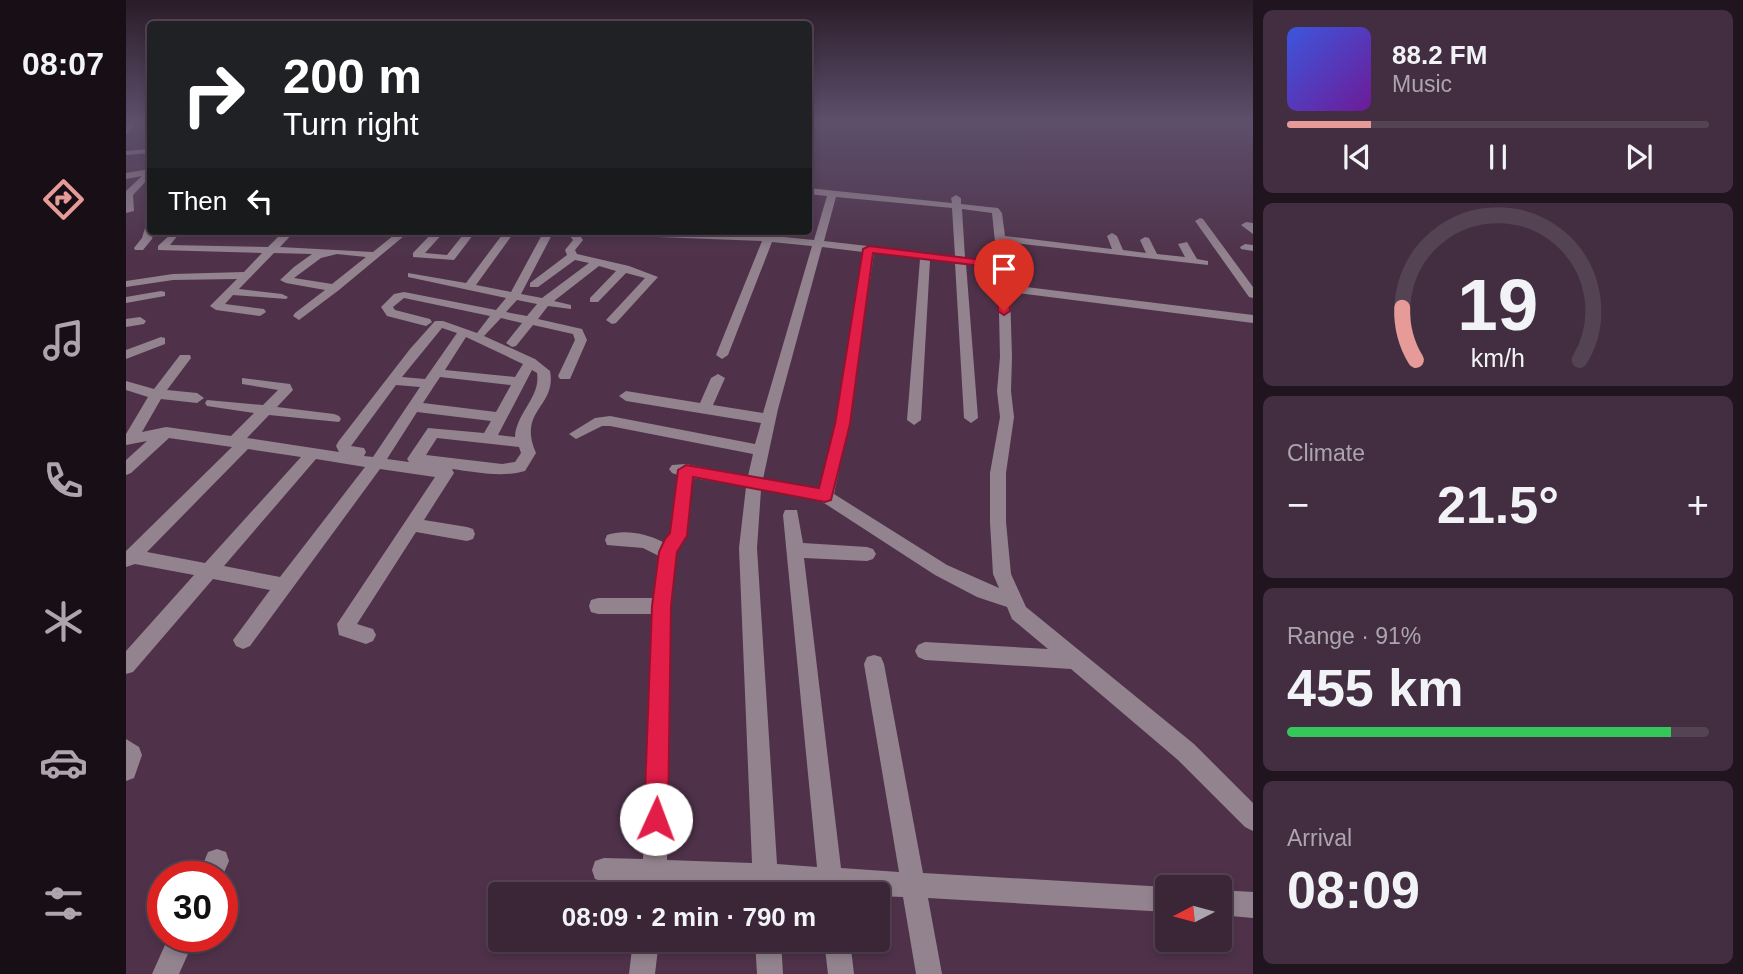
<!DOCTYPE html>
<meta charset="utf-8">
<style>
:root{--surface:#3b2638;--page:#422e40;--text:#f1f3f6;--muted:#aca5ae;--line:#544353;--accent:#e69b98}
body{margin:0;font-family:Arial,sans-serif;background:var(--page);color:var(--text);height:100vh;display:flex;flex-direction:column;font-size:26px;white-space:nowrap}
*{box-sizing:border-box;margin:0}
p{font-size:23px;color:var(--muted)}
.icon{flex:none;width:38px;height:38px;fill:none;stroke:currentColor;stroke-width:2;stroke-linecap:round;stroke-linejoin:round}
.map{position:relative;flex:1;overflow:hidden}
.side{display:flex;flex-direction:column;gap:10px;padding:10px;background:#20151f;width:490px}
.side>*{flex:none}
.banner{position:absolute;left:21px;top:21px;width:665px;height:214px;border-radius:7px;box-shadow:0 4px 10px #0003,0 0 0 2px var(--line);background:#202124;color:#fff;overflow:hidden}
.needle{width:46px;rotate:264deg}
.controls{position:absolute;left:1029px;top:875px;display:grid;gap:14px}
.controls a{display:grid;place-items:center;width:77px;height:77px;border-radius:7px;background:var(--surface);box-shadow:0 4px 10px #0003,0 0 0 2px var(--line);font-size:35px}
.speed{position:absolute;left:21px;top:861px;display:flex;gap:14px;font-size:35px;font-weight:700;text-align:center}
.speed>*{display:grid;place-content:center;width:91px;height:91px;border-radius:50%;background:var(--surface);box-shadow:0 4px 10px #0003,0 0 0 2px var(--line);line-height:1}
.speed .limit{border:10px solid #d22;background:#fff;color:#111}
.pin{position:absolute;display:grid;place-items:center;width:60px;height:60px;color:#fff;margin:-72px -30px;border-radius:50% 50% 50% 0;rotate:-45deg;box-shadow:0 0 7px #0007}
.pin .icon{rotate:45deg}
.me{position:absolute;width:77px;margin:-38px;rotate:2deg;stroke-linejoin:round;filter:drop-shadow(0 0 5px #0008)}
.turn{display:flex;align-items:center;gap:24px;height:147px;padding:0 21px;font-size:32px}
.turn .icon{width:91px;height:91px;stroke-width:2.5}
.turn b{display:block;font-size:49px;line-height:60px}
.then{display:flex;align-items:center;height:66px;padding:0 21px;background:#0003;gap:14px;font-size:26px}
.big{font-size:52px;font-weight:700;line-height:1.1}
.side .widget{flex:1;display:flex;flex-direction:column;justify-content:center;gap:10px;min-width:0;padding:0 24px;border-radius:10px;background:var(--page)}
.side .dial{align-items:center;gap:0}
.dial svg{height:182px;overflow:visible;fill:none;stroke:var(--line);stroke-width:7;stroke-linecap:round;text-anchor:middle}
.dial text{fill:var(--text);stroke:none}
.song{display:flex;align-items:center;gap:21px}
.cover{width:84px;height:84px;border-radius:10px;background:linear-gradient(135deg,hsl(230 70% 55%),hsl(280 70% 35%))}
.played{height:7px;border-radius:4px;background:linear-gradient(90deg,var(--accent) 20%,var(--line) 20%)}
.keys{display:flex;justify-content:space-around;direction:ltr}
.heat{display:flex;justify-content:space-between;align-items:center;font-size:38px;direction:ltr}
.charge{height:10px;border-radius:5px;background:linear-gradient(90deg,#34c759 91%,var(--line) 0)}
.trip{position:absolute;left:362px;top:882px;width:402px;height:70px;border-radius:7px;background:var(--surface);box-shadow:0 4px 10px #0003,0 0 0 2px var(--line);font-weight:700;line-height:70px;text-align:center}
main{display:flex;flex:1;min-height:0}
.menu{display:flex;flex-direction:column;width:126px;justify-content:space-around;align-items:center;background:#180f16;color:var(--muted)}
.menu .icon{width:49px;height:49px}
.menu .selected{color:var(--accent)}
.menu b{font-size:32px;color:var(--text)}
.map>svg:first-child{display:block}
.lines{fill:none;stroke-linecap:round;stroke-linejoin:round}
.minor{fill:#93838f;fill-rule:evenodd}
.route{fill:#e11d48;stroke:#92132f;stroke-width:2}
</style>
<main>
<nav class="menu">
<b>08:07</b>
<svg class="icon selected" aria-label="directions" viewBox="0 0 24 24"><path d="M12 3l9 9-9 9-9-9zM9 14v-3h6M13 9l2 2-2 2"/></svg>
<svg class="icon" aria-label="music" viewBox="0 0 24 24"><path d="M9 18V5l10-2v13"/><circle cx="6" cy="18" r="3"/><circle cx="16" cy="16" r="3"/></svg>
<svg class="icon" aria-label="phone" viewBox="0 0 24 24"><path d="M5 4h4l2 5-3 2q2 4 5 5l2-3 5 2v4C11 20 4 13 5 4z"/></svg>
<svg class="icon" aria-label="climate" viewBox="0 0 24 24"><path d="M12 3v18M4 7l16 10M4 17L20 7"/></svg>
<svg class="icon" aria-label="car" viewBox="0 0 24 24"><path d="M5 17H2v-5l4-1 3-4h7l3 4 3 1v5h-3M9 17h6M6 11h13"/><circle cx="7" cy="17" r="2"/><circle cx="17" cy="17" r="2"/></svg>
<svg class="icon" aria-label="filters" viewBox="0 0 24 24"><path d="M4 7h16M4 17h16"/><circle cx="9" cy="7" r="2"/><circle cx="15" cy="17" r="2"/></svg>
</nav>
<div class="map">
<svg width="1127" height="974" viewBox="0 0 1127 974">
<rect width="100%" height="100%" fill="#4f324a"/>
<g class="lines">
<path class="minor" d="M5 120H13L0 135V127Z
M24 149V153L0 155V151Z
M24 169V177L7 195 8 211 0 213V191L16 176 0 179V173Z
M682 188 826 203 825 198 830 195 835 198V204L872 208 876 213 879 236 986 249 981 236 986 233 991 236 997 250 1020 253 1014 240 1019 237 1023 238 1031 254 1059 257 1052 244 1061 242 1071 259 1082 261V265L879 242 883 285 1127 315V323L884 292 886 357 885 391 888 417 880 473V522L885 574 900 607 1068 744 1127 803V831L1119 827 1052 760 945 669 799 660 792 657 789 651 792 645 799 642 922 649 886 619 881 607 851 597 809 575 695 501 635 490 631 548 651 864 691 867 657 515 659 510H671L677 543 741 547 747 549 750 554 747 559 741 561 678 558 715 868 773 872 738 664 741 657 748 655 755 657 758 664 797 873 1041 887V912L802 898 816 974H790L777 897 694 894 693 892 652 889V894H628L627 888 540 885 538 894H514L515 884 478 882 469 879 466 870 469 861 478 858 517 859 526 614H472L465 612 463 606 465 600 472 598H527L533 556 517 548 481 545 479 540 481 535C499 529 521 534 537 542L544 534 552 475 546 473 543 469 546 465 560 464 622 476 627 454 484 426H476L450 439 443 434 469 418 484 416 629 444 635 423 500 401 493 396 500 391 574 403 585 378 592 374 599 378 587 405 637 413 686 246 646 242 602 355 596 359 590 355 636 241 453 234 457 240 449 250 451 254 503 266 532 277 490 323 486 324 480 320 519 278 500 273 472 302H464V298L490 271 473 266 428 301 445 305V309L422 306 412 319 456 329 461 340 444 379H434L432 376 449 340 447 334 407 325 390 346 386 347 380 343 396 323 375 318 358 336 409 359 424 371C431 407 391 410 410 453L399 471C375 478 350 472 326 469L328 473 298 520 341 527 347 529 349 534 347 539 341 541 290 532 231 624 247 629 250 635 247 641 240 644 213 635 211 624 309 477 254 469 124 646 117 649 110 646 107 640 144 590 87 579 7 672 0 674V651L68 575 9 564 0 567V551L106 447 43 438 5 473 0 475V460L21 441 0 445V434L22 397 0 390V381L28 389 54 355H64L65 358 41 390 71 393 78 398 71 403 35 399 16 432 40 427 105 436 128 413 81 406 79 403 81 400 137 405 152 390 116 384V378L164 384 167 390 151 407 208 414 213 416 215 419 213 422 143 415 121 438 213 452 210 446 212 442 284 349 309 321H317L351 333 364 316 278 298 267 307 269 310 304 319 306 322 300 326 261 316 255 307 268 294 278 292 370 310 380 298 282 277V273L340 283 379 231H389L350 285 385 292 418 231H428L395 294 416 298 463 263 449 260 412 287H404V283L441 255 439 250 447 240 440 231H574L638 235 640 231H650L648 236 688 240 701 196 682 194ZM710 197 826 208 829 256 698 241ZM836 209 866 213 871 261 839 258ZM696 247 737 252 709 423 693 489 637 479 652 409ZM748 253 794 259 781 420 788 425 795 420 804 260 829 263 838 418 845 423 852 418 840 264 872 268 874 357 871 391 874 417 864 473V522L867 574 873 588 821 565 708 494 723 423ZM391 300 411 304 401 316 380 312ZM316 328 331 333 299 379 276 377ZM340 337 397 364 389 377 319 370ZM406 370 411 373C415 397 390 413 389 437L372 435ZM314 377 385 385 370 412 297 403ZM270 385 294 387 247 457 238 456 240 452 238 448 225 446ZM291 412 365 421 358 433 302 428 281 459 283 462 261 459ZM311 438 393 447 395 453 389 462 376 464 300 455ZM122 449 175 457 79 563 21 552ZM190 459 239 467 154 577 98 566ZM567 478 620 487 613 548 626 863 541 860 544 606 551 552 560 536Z
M1074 218 1077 219 1127 287V298L1123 297 1069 221Z
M1120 222 1127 223V234L1115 225Z
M24 225V231H28L26 239 17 250H9L8 248 16 238 19 228Z
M48 231 53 234 44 245 142 247 158 231H169L154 247 247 252 273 231H284L213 290 173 320 167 316 169 313 199 290 160 283 154 280 168 267 186 254 148 253 113 289 156 294 162 297 160 299 107 295 99 304 138 309 140 312 134 316 90 310 84 306 111 279 47 280 0 287V281L47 274 118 272 136 253 32 250V246ZM211 254 240 257 206 284 168 278 195 258Z
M308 231H319L299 253 321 255 340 231H350L328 260 287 257V253Z
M1119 244 1127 245V251L1115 249 1114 247Z
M35 291 39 292V296L0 303V297Z
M14 317 20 321 18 324 0 327V319Z
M35 337 39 338V344L0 359V350Z
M0 739 13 747 16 755 8 778 0 781Z
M91 849 100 852 103 861 96 877H72L82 852Z
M1094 890 1127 892V918L1094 915Z
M43 936H70L53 974H26Z
M507 940H533L529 974H503Z
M629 940H655L657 974H631Z
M698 940H724L728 974H702Z"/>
</g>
<linearGradient id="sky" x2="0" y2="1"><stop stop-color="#2b1c29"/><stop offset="0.47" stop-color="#5d4f6b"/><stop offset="1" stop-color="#5d4f6b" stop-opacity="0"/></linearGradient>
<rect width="1127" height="256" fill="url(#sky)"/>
<path class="route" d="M743 246 881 263 884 311 878 315 872 311V268L747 253 724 424 705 500 699 502 567 477 561 536 551 552 545 606 542 819 538 827 530 831 522 827 518 819 526 606 533 552 539 539 544 533 552 470 560 465 693 488 709 424 737 249Z"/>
</svg>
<div class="controls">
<a><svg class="needle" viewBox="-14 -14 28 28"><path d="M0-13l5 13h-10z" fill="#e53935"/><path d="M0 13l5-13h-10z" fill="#aca5ae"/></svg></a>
</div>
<div class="speed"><div class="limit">30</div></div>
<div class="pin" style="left:878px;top:311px;background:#d93025"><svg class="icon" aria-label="arrive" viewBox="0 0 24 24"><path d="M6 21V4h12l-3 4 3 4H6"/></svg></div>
<svg class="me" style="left:530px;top:819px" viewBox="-20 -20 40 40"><circle r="19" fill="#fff"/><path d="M0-13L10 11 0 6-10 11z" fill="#e11d48"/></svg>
<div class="trip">08:09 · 2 min · 790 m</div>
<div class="banner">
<div class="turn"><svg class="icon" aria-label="right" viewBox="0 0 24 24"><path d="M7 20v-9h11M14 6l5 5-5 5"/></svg><div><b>200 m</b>Turn right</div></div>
<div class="then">Then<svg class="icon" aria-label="left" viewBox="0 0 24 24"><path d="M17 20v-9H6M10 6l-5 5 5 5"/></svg></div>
</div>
</div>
<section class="side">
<div class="widget">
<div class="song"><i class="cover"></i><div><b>88.2 FM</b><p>Music</p></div></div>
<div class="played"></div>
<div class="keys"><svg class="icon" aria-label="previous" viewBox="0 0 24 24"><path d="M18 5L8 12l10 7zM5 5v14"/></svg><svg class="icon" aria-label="pause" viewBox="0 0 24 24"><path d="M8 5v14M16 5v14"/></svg><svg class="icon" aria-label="next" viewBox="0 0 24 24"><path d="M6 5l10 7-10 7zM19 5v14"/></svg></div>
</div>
<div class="widget dial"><svg viewBox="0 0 100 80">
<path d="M14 69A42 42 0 1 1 86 69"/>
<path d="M14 69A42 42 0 0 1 8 46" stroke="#e69b98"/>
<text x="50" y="56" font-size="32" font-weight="700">19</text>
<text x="50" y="72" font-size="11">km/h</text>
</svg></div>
<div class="widget"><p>Climate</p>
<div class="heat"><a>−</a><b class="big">21.5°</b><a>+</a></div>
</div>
<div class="widget"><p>Range · 91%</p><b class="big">455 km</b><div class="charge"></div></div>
<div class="widget"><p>Arrival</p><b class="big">08:09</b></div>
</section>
</main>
